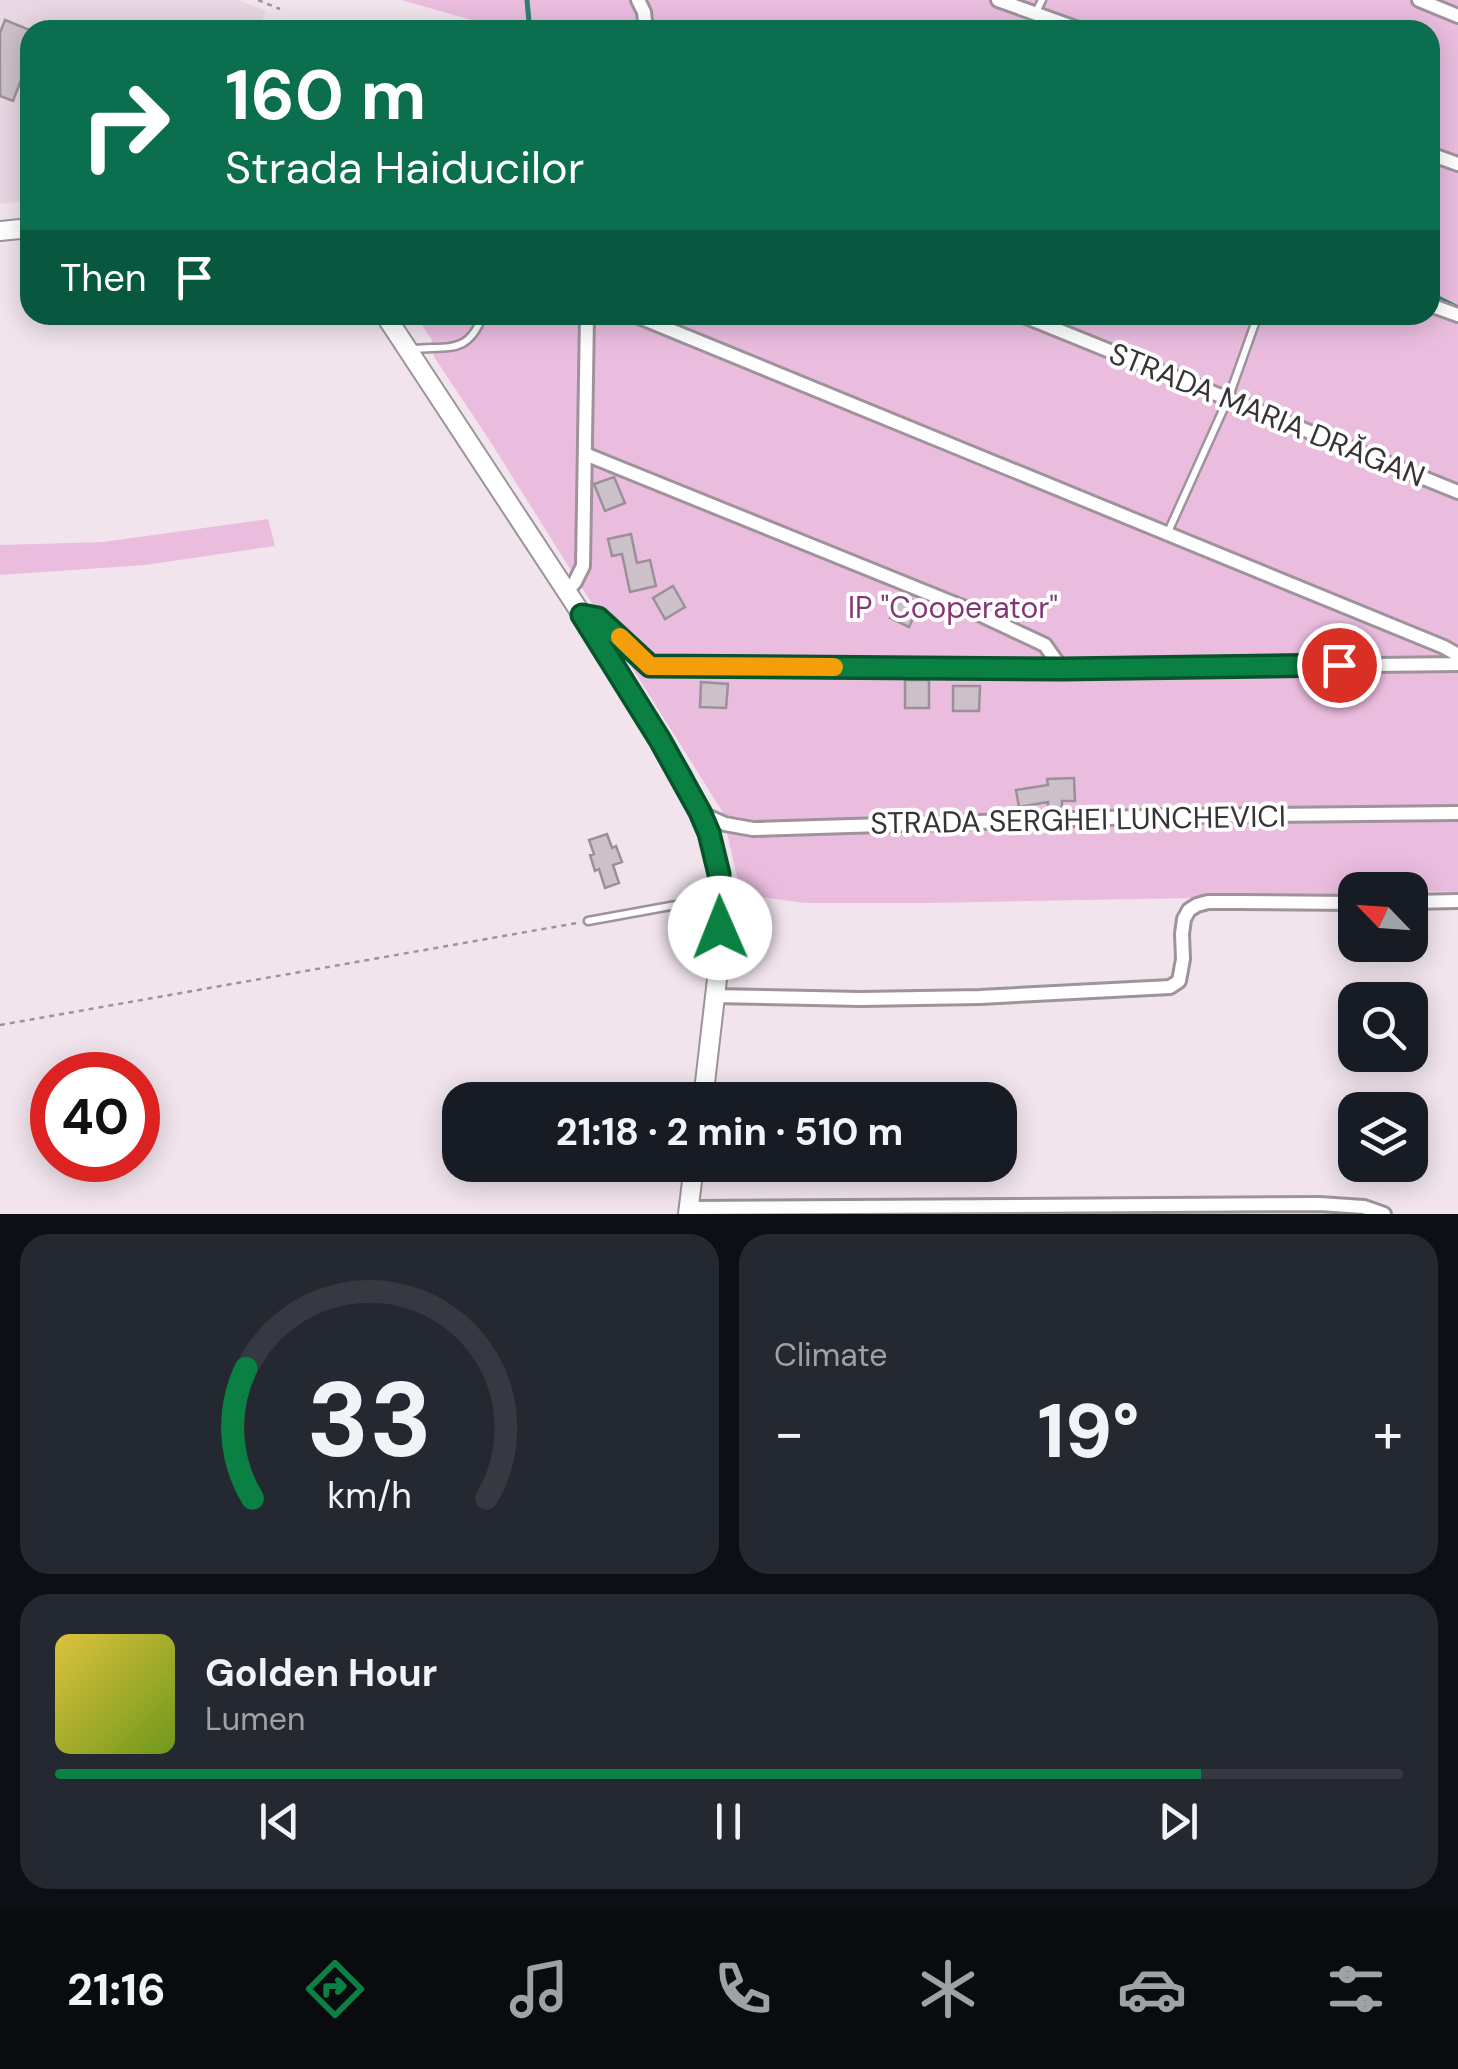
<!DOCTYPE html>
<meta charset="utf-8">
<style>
:root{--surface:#171b24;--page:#242831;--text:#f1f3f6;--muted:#9ea1a6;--line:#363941;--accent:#0b8043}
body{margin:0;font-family:"DM Sans",sans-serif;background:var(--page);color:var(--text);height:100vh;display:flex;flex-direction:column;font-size:38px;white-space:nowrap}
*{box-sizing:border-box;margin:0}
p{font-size:32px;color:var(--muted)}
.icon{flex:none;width:55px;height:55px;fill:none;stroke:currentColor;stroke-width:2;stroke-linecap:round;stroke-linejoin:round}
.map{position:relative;height:1214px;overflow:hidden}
.side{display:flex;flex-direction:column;gap:20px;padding:20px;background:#0d0f14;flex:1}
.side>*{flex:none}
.guide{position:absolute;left:20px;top:20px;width:1420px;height:305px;border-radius:30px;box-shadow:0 5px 25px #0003;background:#0b6e4f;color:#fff;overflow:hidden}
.needle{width:65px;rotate:295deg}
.tools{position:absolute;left:1338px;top:872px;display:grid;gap:20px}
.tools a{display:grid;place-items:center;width:90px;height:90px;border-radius:20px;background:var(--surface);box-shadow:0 5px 25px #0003;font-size:50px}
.speed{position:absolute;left:30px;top:1052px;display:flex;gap:20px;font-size:50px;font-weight:700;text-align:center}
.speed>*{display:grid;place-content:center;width:130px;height:130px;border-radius:50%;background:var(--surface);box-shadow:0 5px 25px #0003;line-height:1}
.speed .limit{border:15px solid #d22;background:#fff;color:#111}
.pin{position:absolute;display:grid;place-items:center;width:85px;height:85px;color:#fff;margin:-42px;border:5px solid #fff;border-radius:50%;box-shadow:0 2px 10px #0007}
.me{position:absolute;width:110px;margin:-55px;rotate:359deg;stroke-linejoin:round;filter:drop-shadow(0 0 8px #0008)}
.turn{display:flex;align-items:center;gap:35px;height:210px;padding:0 40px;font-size:45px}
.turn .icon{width:130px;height:130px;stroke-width:2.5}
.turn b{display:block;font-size:70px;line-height:85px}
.then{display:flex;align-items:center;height:95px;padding:0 40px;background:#0003;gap:20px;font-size:38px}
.big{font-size:75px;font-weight:700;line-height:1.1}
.side .card{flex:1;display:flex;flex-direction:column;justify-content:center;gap:15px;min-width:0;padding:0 35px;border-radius:30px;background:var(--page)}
.side .dial{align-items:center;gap:0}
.dial svg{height:260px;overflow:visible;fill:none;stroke:var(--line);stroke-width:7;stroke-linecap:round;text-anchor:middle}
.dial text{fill:var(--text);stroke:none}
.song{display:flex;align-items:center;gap:30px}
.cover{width:120px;height:120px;border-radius:15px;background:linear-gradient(135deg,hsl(50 70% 55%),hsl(80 70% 35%))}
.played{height:10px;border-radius:5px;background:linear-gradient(90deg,var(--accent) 85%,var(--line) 85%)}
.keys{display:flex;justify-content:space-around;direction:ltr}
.heat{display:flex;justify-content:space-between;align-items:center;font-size:55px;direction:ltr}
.side .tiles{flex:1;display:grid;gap:20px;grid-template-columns:1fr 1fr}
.card:last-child{grid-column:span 2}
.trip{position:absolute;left:442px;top:1082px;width:575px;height:100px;border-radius:30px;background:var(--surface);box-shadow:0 5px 25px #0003;font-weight:700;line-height:100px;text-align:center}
.tab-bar{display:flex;height:160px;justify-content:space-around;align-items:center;background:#090b0e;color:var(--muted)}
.tab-bar .icon{width:70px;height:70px}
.tab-bar .current{color:var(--accent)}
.tab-bar b{font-size:45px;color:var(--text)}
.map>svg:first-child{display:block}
.built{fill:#e8d6e3}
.green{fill:#eabddf}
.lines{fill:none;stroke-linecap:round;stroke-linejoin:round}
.stream{stroke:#307e72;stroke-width:5}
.building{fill:#cdc1c9;stroke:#9b9098;stroke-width:2.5}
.lane-casing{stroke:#9e939b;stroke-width:11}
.street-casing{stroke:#9e939b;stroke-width:18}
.secondary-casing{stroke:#9e939b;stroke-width:22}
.path{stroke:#9d949b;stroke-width:2.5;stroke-dasharray:5 5;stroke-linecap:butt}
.lane{stroke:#fff;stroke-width:6}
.street{stroke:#fff;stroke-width:12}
.secondary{stroke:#fff;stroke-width:18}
.route-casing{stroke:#07532c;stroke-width:25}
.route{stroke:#0b8043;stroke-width:18}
.slow{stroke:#f59e0b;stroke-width:18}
.labels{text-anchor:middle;stroke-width:8;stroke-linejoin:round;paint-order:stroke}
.street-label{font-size:30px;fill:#383337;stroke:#fff}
.park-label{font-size:30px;fill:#833674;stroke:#fff}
</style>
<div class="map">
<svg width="1458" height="1214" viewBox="0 0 1458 1214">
<rect width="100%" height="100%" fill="#f1e4ed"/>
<path class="built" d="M0 0H238L266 11 258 30H30V200L0 204Z"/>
<path class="green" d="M402 0H1458V892L1355 890V894L1347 895 931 903H804L741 894 722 811 488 438 434 357 432 340 415 315H1430V30H506Z
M268 519 275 546 145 565 0 575V545L103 542Z"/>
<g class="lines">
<path class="stream" d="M527 0 529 22 563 30
M1430 294 1458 308"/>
</g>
<path class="building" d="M5 20 30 30V83L21 80 13 101 0 96V33Z
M614 477 625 503 605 511 594 484Z
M631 534 637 563 650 560 656 586 630 592 622 554 612 556 608 539Z
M673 586 685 607 665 619 653 598Z
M900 594 920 603 909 627 890 618Z
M905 680H929V708H905Z
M701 682 728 684 726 708 700 707Z
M953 686H980L979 711H953Z
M1074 778 1075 801H1062V808H1048V802L1019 807 1016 790 1048 785 1047 779Z
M607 834 612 848 616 846 622 862 613 865 619 883 605 888 599 869 595 871 590 855 594 854 589 840Z"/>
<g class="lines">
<g class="lane-casing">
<path id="lane" d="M1036 12 1042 0
M414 349C451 346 468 354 483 315
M1168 532 1228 399 1258 315
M588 921 720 897"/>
</g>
<g class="street-casing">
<path id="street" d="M638 0 644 12 646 30
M998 0 1081 30
M1419 0 1458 16
M1430 154 1458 164
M1430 305 1458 315
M634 315 1444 647 1458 655
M1021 315 1458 492
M585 454 975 612 1045 645 1062 669
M567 591 575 582 583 566 587 315
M583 615 597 617 650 665 1062 669 1458 664
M700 813 725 824 753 829 1172 816 1458 813
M1410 902 1458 901
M715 996 861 999 980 997 1170 987 1179 981 1183 959 1182 934 1184 919 1189 910 1197 905 1208 902H1239L1355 903
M689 1208 1319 1204 1364 1207 1384 1214"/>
</g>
<g class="secondary-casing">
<path id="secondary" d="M0 231 30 228
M385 315 615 665 682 776 709 833 719 875 721 897 719 962 703 1100
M688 1214 694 1165"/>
</g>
<path class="path" d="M258 0 280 9
M0 1025 577 923"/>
<use href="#lane" class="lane"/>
<use href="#street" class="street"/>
<use href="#secondary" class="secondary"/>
</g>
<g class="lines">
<g class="route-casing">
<path id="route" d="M720 928 719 874 709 833 700 812 660 740 582 615 598 618 650 666 1062 669 1339 665"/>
</g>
<use href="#route" class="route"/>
<path class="slow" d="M620 637 650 666 834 667"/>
</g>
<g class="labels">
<g class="street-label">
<text transform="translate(1267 415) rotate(22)" y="10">STRADA MARIA DRĂGAN</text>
<text transform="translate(1078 820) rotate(-1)" y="10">STRADA SERGHEI LUNCHEVICI</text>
</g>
<g class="park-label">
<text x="953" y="618">IP "Cooperator"</text>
</g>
</g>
</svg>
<div class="tools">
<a><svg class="needle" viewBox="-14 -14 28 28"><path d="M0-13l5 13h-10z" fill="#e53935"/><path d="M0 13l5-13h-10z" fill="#9ea1a6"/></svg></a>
<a><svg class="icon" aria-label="search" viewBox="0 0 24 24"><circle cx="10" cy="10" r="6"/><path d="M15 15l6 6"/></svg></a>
<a><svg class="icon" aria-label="layers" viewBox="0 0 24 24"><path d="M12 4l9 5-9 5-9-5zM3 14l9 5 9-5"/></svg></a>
</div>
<div class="speed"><div class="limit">40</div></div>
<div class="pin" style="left:1339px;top:665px;background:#d93025"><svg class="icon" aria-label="arrive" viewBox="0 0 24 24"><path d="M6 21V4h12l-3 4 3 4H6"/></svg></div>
<svg class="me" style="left:720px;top:928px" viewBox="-20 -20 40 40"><circle r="19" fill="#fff"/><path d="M0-13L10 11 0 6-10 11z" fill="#0b8043"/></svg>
<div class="trip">21:18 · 2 min · 510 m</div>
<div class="guide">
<div class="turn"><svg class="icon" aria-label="right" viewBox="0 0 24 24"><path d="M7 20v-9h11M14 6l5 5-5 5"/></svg><div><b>160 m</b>Strada Haiducilor</div></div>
<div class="then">Then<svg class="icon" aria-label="arrive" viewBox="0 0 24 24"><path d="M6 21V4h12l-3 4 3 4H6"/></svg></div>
</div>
</div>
<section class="side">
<div class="tiles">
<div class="card dial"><svg viewBox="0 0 100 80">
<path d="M14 69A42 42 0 1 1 86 69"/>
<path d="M14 69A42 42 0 0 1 12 29" stroke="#0b8043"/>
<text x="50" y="56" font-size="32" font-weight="700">33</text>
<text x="50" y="72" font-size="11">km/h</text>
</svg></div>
<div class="card"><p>Climate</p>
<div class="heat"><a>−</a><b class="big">19°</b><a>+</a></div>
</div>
<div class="card">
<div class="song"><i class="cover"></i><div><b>Golden Hour</b><p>Lumen</p></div></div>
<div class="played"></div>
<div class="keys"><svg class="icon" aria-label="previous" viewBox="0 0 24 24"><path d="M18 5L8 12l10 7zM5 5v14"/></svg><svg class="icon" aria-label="pause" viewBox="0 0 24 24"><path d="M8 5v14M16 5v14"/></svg><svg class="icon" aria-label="next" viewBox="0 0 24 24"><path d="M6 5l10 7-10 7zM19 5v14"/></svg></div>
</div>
</div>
</section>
<nav class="tab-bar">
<b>21:16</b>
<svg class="icon current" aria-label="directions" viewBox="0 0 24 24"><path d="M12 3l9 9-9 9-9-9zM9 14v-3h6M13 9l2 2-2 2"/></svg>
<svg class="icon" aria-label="music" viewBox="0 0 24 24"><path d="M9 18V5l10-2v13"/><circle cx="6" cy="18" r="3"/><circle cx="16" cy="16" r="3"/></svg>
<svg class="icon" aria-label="phone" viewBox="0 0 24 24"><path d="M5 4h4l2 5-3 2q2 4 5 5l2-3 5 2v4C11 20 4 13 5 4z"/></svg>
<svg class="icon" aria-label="climate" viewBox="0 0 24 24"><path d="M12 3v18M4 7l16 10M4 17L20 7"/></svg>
<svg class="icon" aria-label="car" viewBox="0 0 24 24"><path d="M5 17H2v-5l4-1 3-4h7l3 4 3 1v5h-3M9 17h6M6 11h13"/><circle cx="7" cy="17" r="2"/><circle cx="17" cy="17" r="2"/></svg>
<svg class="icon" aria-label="filters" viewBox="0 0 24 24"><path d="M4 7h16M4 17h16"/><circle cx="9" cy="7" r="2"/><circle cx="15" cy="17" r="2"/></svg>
</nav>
